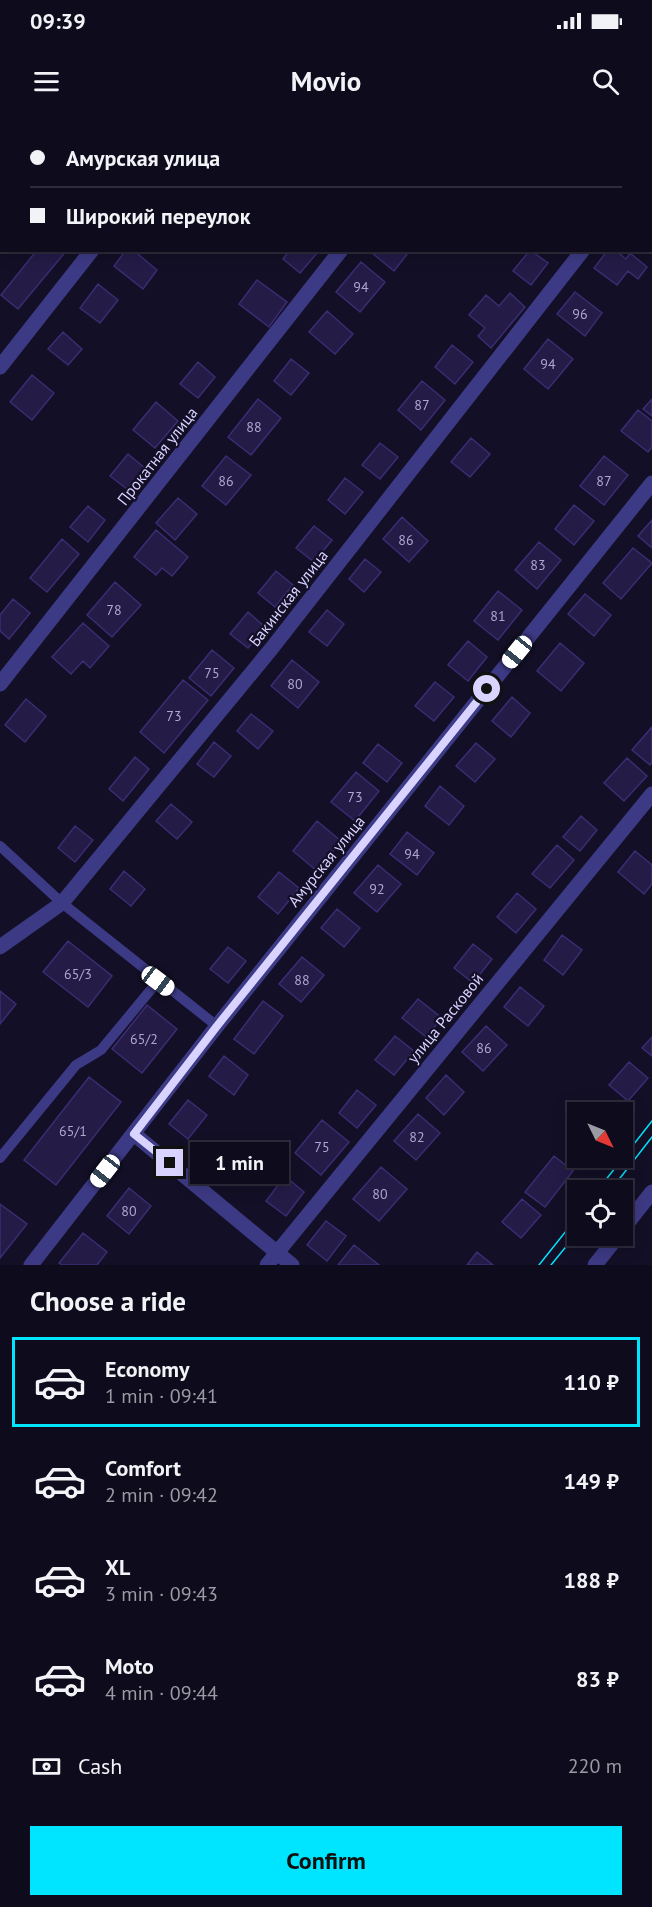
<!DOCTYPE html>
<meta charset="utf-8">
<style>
:root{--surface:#0e0b1c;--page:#1c1929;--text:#f1f3f6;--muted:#9b9ba3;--line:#2e2b3b;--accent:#00e5ff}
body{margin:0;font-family:"PT Sans",sans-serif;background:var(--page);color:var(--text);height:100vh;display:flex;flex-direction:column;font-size:22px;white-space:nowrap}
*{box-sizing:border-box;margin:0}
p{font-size:20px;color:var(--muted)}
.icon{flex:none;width:33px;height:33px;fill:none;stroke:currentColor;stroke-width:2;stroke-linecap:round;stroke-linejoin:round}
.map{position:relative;height:1145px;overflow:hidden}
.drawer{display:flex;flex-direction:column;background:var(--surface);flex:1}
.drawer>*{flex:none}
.top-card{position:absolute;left:0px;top:0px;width:652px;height:132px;box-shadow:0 3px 15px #0003,0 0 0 2px var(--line);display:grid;align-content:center;height:132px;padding:0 30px;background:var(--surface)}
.needle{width:39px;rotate:133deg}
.tools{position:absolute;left:567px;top:982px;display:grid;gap:12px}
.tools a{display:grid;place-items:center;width:66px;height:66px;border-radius:0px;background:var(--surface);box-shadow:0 3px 15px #0003,0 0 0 2px var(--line);font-size:30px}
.end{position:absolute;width:27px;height:27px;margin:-14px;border:8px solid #d9d4ff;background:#111;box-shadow:0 0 0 3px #111}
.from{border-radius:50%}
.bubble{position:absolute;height:42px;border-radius:0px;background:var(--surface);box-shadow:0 3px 15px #0003,0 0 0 2px var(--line);font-size:20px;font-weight:600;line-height:42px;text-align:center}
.car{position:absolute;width:18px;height:36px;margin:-18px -9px;border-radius:8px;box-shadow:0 0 4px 2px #0007;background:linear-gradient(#fff 24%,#345 0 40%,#fff 0 76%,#345 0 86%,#fff 0)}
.top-card b{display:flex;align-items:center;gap:21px;height:57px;font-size:22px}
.top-card b+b{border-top:2px solid var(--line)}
.top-card i{width:15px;height:15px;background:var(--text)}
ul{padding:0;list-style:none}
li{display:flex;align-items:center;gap:18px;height:90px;margin:0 12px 9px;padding:0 18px;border:3px solid transparent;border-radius:0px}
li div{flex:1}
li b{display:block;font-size:22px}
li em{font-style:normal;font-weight:600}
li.current{border-color:var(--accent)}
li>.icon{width:54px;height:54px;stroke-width:1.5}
h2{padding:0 30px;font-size:27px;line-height:72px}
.pay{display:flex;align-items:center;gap:15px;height:66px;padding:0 30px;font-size:22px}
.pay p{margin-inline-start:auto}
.cta{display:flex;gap:12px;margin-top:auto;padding:12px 30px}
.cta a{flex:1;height:69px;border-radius:0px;background:var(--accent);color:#111;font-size:24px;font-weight:600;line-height:69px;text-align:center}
.status{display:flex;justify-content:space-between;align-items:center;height:42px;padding:0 30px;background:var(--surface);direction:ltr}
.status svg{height:16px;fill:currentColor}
header{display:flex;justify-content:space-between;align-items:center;height:78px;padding:0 30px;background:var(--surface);font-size:27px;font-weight:600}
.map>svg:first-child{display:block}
.building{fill:#241b47;stroke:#3b2d73;stroke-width:1.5}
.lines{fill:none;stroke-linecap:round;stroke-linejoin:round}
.service{stroke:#3d3a85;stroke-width:10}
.minor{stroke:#3d3a85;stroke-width:15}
.tertiary{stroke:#3d3a85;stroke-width:15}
.tram{stroke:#00e5ff;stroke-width:1.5}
.route{stroke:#d9d4ff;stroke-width:8}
.labels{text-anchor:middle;stroke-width:4.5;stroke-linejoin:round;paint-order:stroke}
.number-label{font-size:14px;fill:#aca6d1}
.street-label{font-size:16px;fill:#d9d4ff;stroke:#130f26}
</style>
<div class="status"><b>09:39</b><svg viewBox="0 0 49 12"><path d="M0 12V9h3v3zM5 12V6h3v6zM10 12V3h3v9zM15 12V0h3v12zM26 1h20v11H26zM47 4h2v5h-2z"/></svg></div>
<header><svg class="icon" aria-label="menu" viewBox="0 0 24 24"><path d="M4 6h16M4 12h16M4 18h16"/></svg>Movio<svg class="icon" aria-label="search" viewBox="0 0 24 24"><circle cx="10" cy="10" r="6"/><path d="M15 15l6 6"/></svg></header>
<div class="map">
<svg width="652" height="1145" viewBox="0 0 652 1145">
<rect width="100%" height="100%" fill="#130f26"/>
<!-- building -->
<path class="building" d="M37,130H67L18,189L1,175Z
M126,130H133L157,150L143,169L114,146Z
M290,130H317L318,132L300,153L283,139Z
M374,130H405L408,133L394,151L372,133Z
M530,130L548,143L531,165L513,151Z
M608,130H615L626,139L630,133L647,147L638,159L628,151L617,165L594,148Z
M361,142L385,162L360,192L336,172Z
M257,160L287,182L269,207L239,184Z
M98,164L118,180L100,203L80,188Z
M575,172L602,193L585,216L557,194Z
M510,173L525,187L491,228L478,216L485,208L469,195L486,175L499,186Z
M327,191L353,214L335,234L309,212Z
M63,212L82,229L68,245L48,229Z
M548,219L573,239L548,269L524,249Z
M452,225L473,242L455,264L435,247Z
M291,239L309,253L291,275L274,261Z
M198,242L215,257L198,278L180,264Z
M32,255L54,273L32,300L10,282Z
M422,261L445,280L421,310L398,290Z
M258,279L281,298L251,335L228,317Z
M652,279V296L643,289Z
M156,282L178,301L155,328L133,310Z
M638,290L652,301V327L648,332L621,311Z
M471,318L490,334L470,357L451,342Z
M380,323L398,337L380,359L362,345Z
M128,334L145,348L128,370L110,356Z
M226,336L251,355L226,385L202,366Z
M604,336L628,355L604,385L580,366Z
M345,358L363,372L345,394L328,380Z
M178,378L197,394L175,420L156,403Z
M574,385L594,401L574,425L555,409Z
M88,386L105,400L88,422L70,407Z
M402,397L428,421L409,442L383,419Z
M652,400V428L638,416Z
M314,406L332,420L314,442L296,428Z
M156,410L188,437L172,456L162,448L156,455L134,437Z
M62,419L79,434L47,472L30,458Z
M539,422L561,440L537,469L515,450Z
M633,428L652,443L621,479L603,463Z
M365,439L381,452L364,472L349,459Z
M276,451L293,465L275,487L258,473Z
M115,462L141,485L112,517L87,495Z
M498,471L522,490L498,520L474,501Z
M585,474L611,495L594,516L568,494Z
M13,479L30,493L9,519L0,511V495Z
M327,490L344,504L327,526L309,512Z
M248,492L265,507L248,528L230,514Z
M83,503L109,526L90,548L83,541L71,554L52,537Z
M468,521L487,537L468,561L448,545Z
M560,523L584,543L561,571L537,551Z
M212,530L234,548L211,576L189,558Z
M292,540L319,562L298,588L271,566Z
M183,560L208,580L164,633L140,612Z
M435,562L454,577L434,601L415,586Z
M512,577L530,593L511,617L492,601Z
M26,579L46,596L25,622L5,605Z
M251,594L273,611L258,629L237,611Z
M652,607V642L650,645L632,630Z
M214,622L231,636L214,657L197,644Z
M476,623L495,639L475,662L456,646Z
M378,624L402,643L387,662L363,643Z
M135,637L149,649L123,681L109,669Z
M627,638L647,656L624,681L604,663Z
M356,652L379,671L355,701L331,682Z
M440,666L464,686L449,705L425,686Z
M171,684L192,702L177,719L156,701Z
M581,696L597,710L580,731L563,717Z
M317,701L341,721L317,751L293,731Z
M75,706L93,720L75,742L58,728Z
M407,712L434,733L417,755L390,734Z
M557,725L574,740L550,768L532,754Z
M635,731L652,745V764L644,774L618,752Z
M378,745L401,764L377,792L354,773Z
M124,751L145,769L131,786L110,769Z
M279,752L299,768L278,794L258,777Z
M517,773L536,789L516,813L497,797Z
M337,789L360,808L344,827L321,808Z
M562,815L582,830L563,855L544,840Z
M68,821L112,856L88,887L43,852Z
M473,824L492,839L473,863L454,848Z
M228,827L246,841L228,863L210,849Z
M302,837L324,855L301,882L279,864Z
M520,867L544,886L528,906L504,887Z
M0,871L16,884L0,904Z
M418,879L442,898L426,917L402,898Z
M263,881L283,896L254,934L234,919Z
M147,885L177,909L142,953L112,929Z
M486,906L507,925L483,951L462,932Z
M395,916L414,931L394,955L375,940Z
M652,917V936L642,928Z
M224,936L248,955L234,975L209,956Z
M629,942L648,958L628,981L609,965Z
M446,955L464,972L444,995L426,978Z
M89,957L121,982L56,1065L24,1040Z
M357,970L376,985L357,1008L339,993Z
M188,980L207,995L188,1019L169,1004Z
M418,994L440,1013L416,1040L394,1021Z
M322,1000L349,1022L321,1055L295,1033Z
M554,1036L573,1051L545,1087L525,1072Z
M381,1047L407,1069L379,1101L353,1079Z
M285,1056L304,1072L286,1096L266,1081Z
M129,1068L151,1086L129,1114L107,1096Z
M522,1079L541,1095L521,1118L502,1102Z
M0,1084L27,1104L0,1138Z
M326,1101L346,1116L327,1141L307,1125Z
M83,1113L107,1132L97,1145H62L59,1143Z
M354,1125L379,1145H338Z
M477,1132L493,1145H467Z"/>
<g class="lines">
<!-- service -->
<path class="service" d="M0,726L62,783L217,906
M0,1038L76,945L101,930L158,861"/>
<!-- minor -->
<path class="minor" d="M195,2L196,0
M443,2L444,0
M651,44L652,43
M0,247L92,130
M0,564L341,130
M0,827L62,783L272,528L583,130
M134,1014L292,1145
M31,1145L217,906L652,363
M267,1145L652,674"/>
<!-- tertiary -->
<path class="tertiary" d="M622,1110L652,1072
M595,1145L618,1116"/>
<!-- tram -->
<path class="tram" d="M597,1071L652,1001
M610,1071L652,1017
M539,1145L578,1096
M551,1145L578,1112"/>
</g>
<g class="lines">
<!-- route -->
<path class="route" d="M170,1043L134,1014L217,906L487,569"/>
</g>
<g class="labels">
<!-- number labels -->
<g class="number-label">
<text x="361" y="172">94</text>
<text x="580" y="199">96</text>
<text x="548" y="249">94</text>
<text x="422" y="290">87</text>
<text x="254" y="312">88</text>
<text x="226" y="366">86</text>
<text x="604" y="366">87</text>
<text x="406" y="425">86</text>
<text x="538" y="450">83</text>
<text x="114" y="495">78</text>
<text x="498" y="501">81</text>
<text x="212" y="558">75</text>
<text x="295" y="569">80</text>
<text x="174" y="601">73</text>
<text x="355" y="682">73</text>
<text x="412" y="739">94</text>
<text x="377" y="774">92</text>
<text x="78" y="859">65/3</text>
<text x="302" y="865">88</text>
<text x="144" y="924">65/2</text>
<text x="484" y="933">86</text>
<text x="73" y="1016">65/1</text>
<text x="417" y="1022">82</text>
<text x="322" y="1032">75</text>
<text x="380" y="1079">80</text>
<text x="129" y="1096">80</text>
</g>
<!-- street labels -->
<g class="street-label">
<text transform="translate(157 336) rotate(-52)" y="6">Прокатная улица</text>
<text transform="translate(288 478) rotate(-52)" y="6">Бакинская улица</text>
<text transform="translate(326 741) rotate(-51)" y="6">Амурская улица</text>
<text transform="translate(445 898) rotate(-51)" y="6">улица Расковой</text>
</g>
</g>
</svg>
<div class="tools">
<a><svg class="needle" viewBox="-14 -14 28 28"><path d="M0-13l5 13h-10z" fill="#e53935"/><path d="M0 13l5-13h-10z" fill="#9b9ba3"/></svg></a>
<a><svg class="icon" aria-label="locate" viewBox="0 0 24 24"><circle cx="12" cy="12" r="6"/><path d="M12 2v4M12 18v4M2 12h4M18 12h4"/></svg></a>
</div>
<i class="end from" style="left:487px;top:569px"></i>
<i class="end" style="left:170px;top:1043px"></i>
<div class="bubble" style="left:190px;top:1022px;width:99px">1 min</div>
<i class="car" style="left:517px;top:532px;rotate:219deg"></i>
<i class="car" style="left:158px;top:861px;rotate:127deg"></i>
<i class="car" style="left:105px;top:1051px;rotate:218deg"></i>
<div class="top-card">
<b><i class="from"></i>Амурская улица</b>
<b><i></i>Широкий переулок</b>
</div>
</div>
<section class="drawer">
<h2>Choose a ride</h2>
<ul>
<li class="current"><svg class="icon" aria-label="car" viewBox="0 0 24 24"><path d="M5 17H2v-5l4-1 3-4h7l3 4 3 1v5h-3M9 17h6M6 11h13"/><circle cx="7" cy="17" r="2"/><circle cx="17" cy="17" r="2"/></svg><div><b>Economy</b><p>1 min · 09:41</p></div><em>110 ₽</em></li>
<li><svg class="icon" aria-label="car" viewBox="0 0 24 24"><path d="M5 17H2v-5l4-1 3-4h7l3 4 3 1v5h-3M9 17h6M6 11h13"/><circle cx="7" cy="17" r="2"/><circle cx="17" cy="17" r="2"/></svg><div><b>Comfort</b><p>2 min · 09:42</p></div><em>149 ₽</em></li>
<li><svg class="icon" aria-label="car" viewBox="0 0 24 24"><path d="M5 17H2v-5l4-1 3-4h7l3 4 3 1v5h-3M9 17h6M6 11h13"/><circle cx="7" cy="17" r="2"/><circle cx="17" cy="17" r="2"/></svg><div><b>XL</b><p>3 min · 09:43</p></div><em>188 ₽</em></li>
<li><svg class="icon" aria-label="car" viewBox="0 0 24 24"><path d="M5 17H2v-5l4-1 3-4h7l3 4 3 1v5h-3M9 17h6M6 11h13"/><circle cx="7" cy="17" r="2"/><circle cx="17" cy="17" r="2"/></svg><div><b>Moto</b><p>4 min · 09:44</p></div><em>83 ₽</em></li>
</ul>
<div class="pay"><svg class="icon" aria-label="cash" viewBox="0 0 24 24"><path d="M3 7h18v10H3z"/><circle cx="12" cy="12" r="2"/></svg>Cash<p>220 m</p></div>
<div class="cta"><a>Confirm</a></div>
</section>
